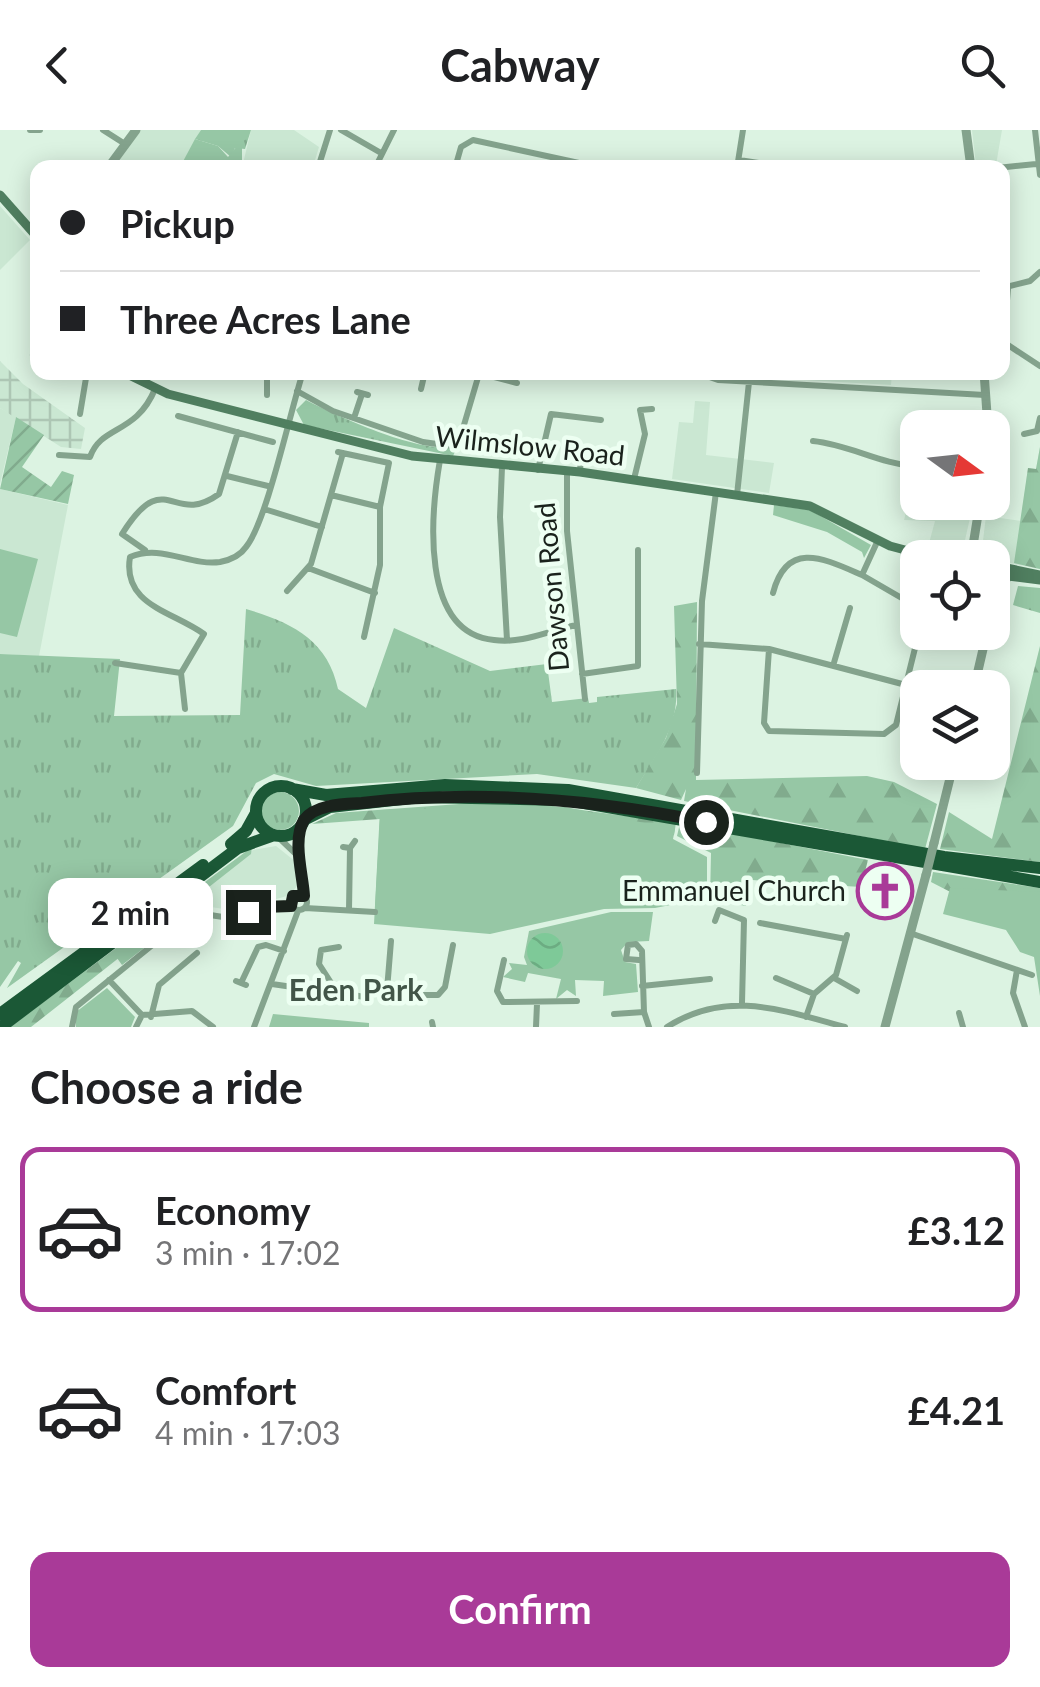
<!DOCTYPE html>
<meta charset="utf-8">
<style>
:root{--surface:#fff;--page:#f6f6f6;--text:#202124;--muted:#757577;--line:#e0e0e0;--accent:#a93a98}
body{margin:0;font-family:Lato,sans-serif;background:var(--page);color:var(--text);height:100vh;display:flex;flex-direction:column;font-size:38px;white-space:nowrap}
*{box-sizing:border-box;margin:0}
p{font-size:32px;color:var(--muted)}
.icon{flex:none;width:55px;height:55px;fill:none;stroke:currentColor;stroke-width:2;stroke-linecap:round;stroke-linejoin:round}
.map{position:relative;height:897px;overflow:hidden}
.side{display:flex;flex-direction:column;background:var(--surface);flex:1}
.side>*{flex:none}
.hud{position:absolute;left:30px;top:30px;width:980px;height:220px;border-radius:20px;box-shadow:0 5px 25px #0003;display:grid;align-content:center;height:220px;padding:0 30px;background:var(--surface)}
.needle{width:65px;rotate:105deg}
.fabs{position:absolute;left:900px;top:280px;display:grid;gap:20px}
.fabs a{display:grid;place-items:center;width:110px;height:110px;border-radius:20px;background:var(--surface);box-shadow:0 5px 25px #0003;font-size:50px}
.end{position:absolute;width:45px;height:45px;margin:-22px;border:12px solid #1a221c;background:#fff;box-shadow:0 0 0 5px #fff}
.from{border-radius:50%}
.bubble{position:absolute;height:70px;border-radius:20px;background:var(--surface);box-shadow:0 5px 25px #0003;font-size:32px;font-weight:700;line-height:70px;text-align:center}
.hud b{display:flex;align-items:center;gap:35px;height:95px;font-size:38px}
.hud b+b{border-top:2px solid var(--line)}
.hud i{width:25px;height:25px;background:var(--text)}
ul{padding:0;list-style:none}
li{display:flex;align-items:center;gap:30px;height:165px;margin:0 20px 15px;padding:0 10px;border:5px solid transparent;border-radius:20px}
li div{flex:1}
li b{display:block;font-size:38px}
li em{font-style:normal;font-weight:700}
li.on{border-color:var(--accent)}
li>.icon{width:90px;height:90px;stroke-width:1.5}
h2{padding:0 30px;font-size:45px;line-height:120px}
.action{display:flex;gap:20px;margin-top:auto;padding:20px 30px}
.action a{flex:1;height:115px;border-radius:20px;background:var(--accent);color:#fff;font-size:40px;font-weight:700;line-height:115px;text-align:center}
header{display:flex;justify-content:space-between;align-items:center;height:130px;padding:0 30px;background:var(--surface);font-size:45px;font-weight:700}
.map>svg:first-child{display:block}
.built{fill:#cae7d2}
.industrial{fill:url(#industrial-grid)}
.grass{fill:url(#grass-tufts)}
.forest{fill:url(#forest-firs)}
.park{fill:#96c7a5}
.garden{fill:url(#garden-furrows)}
.water{fill:url(#water-waves)}
.lines{fill:none;stroke-linecap:round;stroke-linejoin:round}
.minor{stroke:#84a38d;stroke-width:6}
.tertiary{stroke:#84a38d;stroke-width:9}
.secondary{stroke:#507f60;stroke-width:9}
.trunk{stroke:#1b5836;stroke-width:12}
.tertiary-bridge{stroke:#84a38d;stroke-width:9}
.route{stroke:#1a221c;stroke-width:12}
.labels{text-anchor:middle;stroke-width:9;stroke-linejoin:round;paint-order:stroke}
.street-label{font-size:28px;fill:#1a221c;stroke:#edfff2}
.poi-label{font-size:28px;fill:#1a221c;stroke:#edfff2;text-anchor:end}
.neighbourhood-label{font-size:30px;font-weight:bold;fill:#425548;stroke:#edfff2}
</style>
<header><svg class="icon" aria-label="back" viewBox="0 0 24 24"><path d="M15 5l-7 7 7 7"/></svg>Cabway<svg class="icon" aria-label="search" viewBox="0 0 24 24"><circle cx="10" cy="10" r="6"/><path d="M15 15l6 6"/></svg></header>
<div class="map">
<svg width="1040" height="897" viewBox="0 0 1040 897">
<defs>
<pattern id="industrial-grid" width="8" height="8" patternUnits="userSpaceOnUse" patternTransform="scale(2.5)"><rect width="8" height="8" fill="#cae7d2"/><path d="M0 4h8M4 0v8" fill="none" stroke="#adc6b4"/></pattern>
<pattern id="grass-tufts" width="24" height="20" patternUnits="userSpaceOnUse" patternTransform="scale(2.5)"><rect width="24" height="20" fill="#96c7a5"/><path d="M3 7l-1-3M5 7V3M7 7l1-3M15 17l-1-3M17 17v-4M19 17l1-3" fill="none" stroke="#81ab8d"/></pattern>
<pattern id="forest-firs" width="22" height="20" patternUnits="userSpaceOnUse" patternTransform="scale(2.5)"><rect width="22" height="20" fill="#96c7a5"/><path d="M5 1l3.5 6h-7zM16 11l3.5 6h-7z" fill="#81ab8d"/></pattern>
<pattern id="garden-furrows" width="10" height="10" patternUnits="userSpaceOnUse" patternTransform="scale(2.5)"><rect width="10" height="10" fill="#96c7a5"/><path d="M-1 1l2-2M0 10L10 0M9 11l2-2" fill="none" stroke="#81ab8d"/></pattern>
<pattern id="water-waves" width="16" height="10" patternUnits="userSpaceOnUse" patternTransform="scale(2.5)"><rect width="16" height="10" fill="#7ec998"/><path d="M0 5q4-4 8 0t8 0" fill="none" stroke="#6cac82"/></pattern>
</defs>
<rect width="100%" height="100%" fill="#dcf3e2"/>
<!-- built -->
<path class="built" d="M136,0H201L180,37L109,38Z
M251,0H294L319,17L313,37L242,38Z
M972,0H1002L996,35H976Z
M0,76L30,110L0,140Z
M787,243H892L891,255L786,249Z
M695,271L710,272L706,325L774,333L769,363L672,349L679,292L693,293Z
M0,278L16,287L0,354Z
M1040,317V439L981,427L986,386L1021,391L1028,338L1036,339Z
M0,359L68,375L39,526L0,524Z
M937,376L972,379L963,419L928,417L935,391L904,390L907,378Z
M276,716L296,732L297,756L290,765L237,781L198,775L197,765L253,720Z"/>
<!-- industrial -->
<path class="industrial" d="M0,231L23,254L85,298L81,319L61,317L0,278Z"/>
<!-- grass -->
<path class="grass" d="M201,0H251L245,19L235,18L231,27L218,16L195,9Z
M306,270C333,284 433,331 459,313L453,326L304,295L296,280Z
M246,479C291,492 328,510 338,559L366,578L394,498L490,541L547,534L552,572L588,568L589,573L597,572V567L676,559C679,597 655,627 636,658L537,644L316,656L274,644L256,653L233,696L7,858L21,833L18,831L0,857V524L120,529L114,586L240,585Z
M261 681a19 19 0 1 1 38 0a19 19 0 1 1-38 0Z
M197,765V777L122,835L117,828Z"/>
<!-- forest -->
<path class="forest" d="M1040,317V439L1014,433L1028,338L1036,339Z
M1018,456L1040,458V483L1013,475Z
M697,472L696,650L867,646L894,652L937,674L925,719L684,671L686,659L681,670L636,658L666,608L677,574L674,476Z
M1040,516V732L940,719L949,682L992,709Z
M473,673L545,675L676,693L674,705L375,778L380,689L312,694L336,683Z
M680,693L868,730L861,757L752,750L746,776L710,769L711,723L677,706Z
M252,717L251,724L31,897H10Z
M933,742L1040,758V808L931,752Z"/>
<!-- park -->
<path class="park" d="M195,9L218,16L228,27L237,16H242V37H180Z
M774,375L810,380L871,415L864,428L862,422L827,402L773,385Z
M0,419L38,429L17,507L0,503Z
M470,677H565L675,699L673,709L707,727V761L696,770L655,778L604,779L490,804L374,794L380,680Z
M950,758L1040,762V866L1034,827L1020,822L1006,800L943,784Z
M611,782H653L649,811L628,812L621,820L625,832L636,834L638,862L603,866L604,851L575,850L576,866L567,860L556,869L561,849L528,843L525,852L503,847L512,839L509,833L527,835L524,827L529,801Z
M107,858L135,887L131,897H76V882Z
M273,884L369,893V897H269Z"/>
<!-- garden -->
<path class="garden" d="M16,287L44,305L22,337L51,357L62,341L74,345L68,374L0,359Z"/>
<!-- water -->
<path class="water" d="M527 821a18 18 0 1 1 36 0a18 18 0 1 1-36 0Z"/>
<g class="lines">
<!-- minor -->
<path class="minor" d="M30,0H40
M103,0L125,14
M341,0L381,23
M1035,0L1040,45
M739,30L792,38
M318,38L330,0
M375,38L394,0
M455,38L461,17L473,10L602,38
M737,38L743,0
M997,38L1036,34
M1002,158L1030,151L1040,142
M1008,158L1004,208L1008,215L1040,236
M33,225L38,219
M267,242V265
M475,242L517,253
M695,242L718,250L985,265
M421,259L425,242
M297,261L333,281L423,312L451,316L461,305L479,244
M357,262L368,265
M80,284L87,242
M178,286L273,312
M354,288L362,264
M1024,304L1037,301L1040,288
M813,311C851,315 877,333 918,337
M338,322L389,333L380,377V435L364,507
M59,325L90,327C101,295 136,305 155,259
M440,330C431,382 419,503 494,510C524,514 549,500 577,495
M502,337L500,387L507,510
M538,340L551,284L601,290
M567,342V401L585,569
M580,342L581,325L589,318
M227,346L268,356
M634,349L645,304L640,280L652,279
M331,365L380,377
M737,365L749,252
M264,379L322,397
M145,420L122,404C166,334 172,398 219,364L238,302
M308,438L375,463
M862,445L912,474L918,482
M287,461L311,434L343,323
M773,463C787,409 825,429 862,445L878,410
M699,514L769,519L906,555
M769,519L764,593L769,601L884,604L896,595L919,502
M115,533L181,543
M833,536L850,478
M181,543L204,504C172,481 122,475 130,427C162,414 189,436 220,432C230,430 240,426 246,417C267,391 290,282 303,242
M181,543L185,579
M582,544L638,536V420
M697,643L702,471L716,362
M303,693L300,718L305,766
M277,706L299,727
M343,717L350,718L355,711
M291 772a8 8 0 1 1 16 0a8 8 0 1 1-16 0Z
M305,778L375,782
M349,780L350,718
M715,791L719,780L744,790L742,873
M760,793L846,809
M910,803L1032,845
M339,817L321,820L319,834L337,862L364,867L387,860L399,865H438L445,857L453,815
M504,830L497,861L503,872L577,871
M639,830L626,829L628,815L636,814L642,821L644,882L649,897
M1017,840L1013,863L1025,897
M776,848L814,864
M834,848L857,861
M109,850L142,885L192,881L213,897
M236,851L246,855
M241,853L258,817L266,815L284,821
M272,854L313,860L331,854
M642,856L710,849
M387,860L391,811
M959,883L963,897
M614,884L644,882
M151,887L159,855L197,823
M806,887L814,864L836,845L847,805
M432,892L433,897
M72,897L76,877L187,787C205,779 218,790 236,787C256,784 269,774 291,777
M136,897L142,885
M254,897L298,781
M536,897L537,874
M667,897C726,859 782,880 845,897"/>
<!-- tertiary -->
<path class="tertiary" d="M966,0L971,38
M108,38L136,0
M984,242L988,298
M971,428L980,372
M992,484L1010,440
M974,558L987,502
M934,713L954,632
M885,897L926,745"/>
<!-- secondary -->
<path class="secondary" d="M0,65L38,108
M123,242L168,264L412,326L580,342L810,376L890,416L935,428
M992,435L1040,445
M992,444L1040,450
M992,448L993,478"/>
<!-- trunk -->
<path class="trunk" d="M256 681a25 25 0 1 1 50 0a25 25 0 1 1-50 0Z
M292,659L326,665L445,655L568,660L944,727L1040,738
M304,690L330,677L420,667L567,670L1040,752
M231,714L246,701L256,683
M0,884L203,735
M1,897L238,718L274,705"/>
<!-- tertiary-bridge -->
<path class="tertiary-bridge" d="M926,745L934,713"/>
</g>
<g class="lines">
<!-- route -->
<path class="route" d="M248,782L263,777L291,776L293,766H304C303,745 292,710 304,690C315,674 345,674 362,673C478,659 592,669 706,692"/>
</g>
<!-- icons -->
<defs>
<g id="church-ring" transform="scale(2.875)"><circle r="9.5" fill="#edfff2" stroke="#a93a98" stroke-width="1.5"/><path d="M-1.2-6h2.4v3.5h3.3v2.4h-3.3V6h-2.4V-.1h-3.3v-2.4h3.3Z" fill="#a93a98"/></g>
</defs>
<g fill-rule="evenodd">
<use href="#church-ring" x="885" y="761"/>
</g>
<g class="labels">
<!-- street labels -->
<g class="street-label">
<text transform="translate(530 316) rotate(6)" y="10">Wilmslow Road</text>
<text transform="translate(552 457) rotate(-95)" y="10">Dawson Road</text>
</g>
<!-- poi labels -->
<g class="poi-label">
<text x="846" y="771">Emmanuel Church</text>
</g>
<!-- neighbourhood labels -->
<g class="neighbourhood-label">
<text x="356" y="871">Eden Park</text>
</g>
</g>
</svg>
<div class="fabs">
<a><svg class="needle" viewBox="-14 -14 28 28"><path d="M0-13l5 13h-10z" fill="#e53935"/><path d="M0 13l5-13h-10z" fill="#757577"/></svg></a>
<a><svg class="icon" aria-label="locate" viewBox="0 0 24 24"><circle cx="12" cy="12" r="6"/><path d="M12 2v4M12 18v4M2 12h4M18 12h4"/></svg></a>
<a><svg class="icon" aria-label="layers" viewBox="0 0 24 24"><path d="M12 4l9 5-9 5-9-5zM3 14l9 5 9-5"/></svg></a>
</div>
<i class="end from" style="left:706px;top:692px"></i>
<i class="end" style="left:248px;top:782px"></i>
<div class="bubble" style="left:48px;top:748px;width:165px">2 min</div>
<div class="hud">
<b><i class="from"></i>Pickup</b>
<b><i></i>Three Acres Lane</b>
</div>
</div>
<section class="side">
<h2>Choose a ride</h2>
<ul>
<li class="on"><svg class="icon" aria-label="car" viewBox="0 0 24 24"><path d="M5 17H2v-5l4-1 3-4h7l3 4 3 1v5h-3M9 17h6M6 11h13"/><circle cx="7" cy="17" r="2"/><circle cx="17" cy="17" r="2"/></svg><div><b>Economy</b><p>3 min · 17:02</p></div><em>£3.12</em></li>
<li><svg class="icon" aria-label="car" viewBox="0 0 24 24"><path d="M5 17H2v-5l4-1 3-4h7l3 4 3 1v5h-3M9 17h6M6 11h13"/><circle cx="7" cy="17" r="2"/><circle cx="17" cy="17" r="2"/></svg><div><b>Comfort</b><p>4 min · 17:03</p></div><em>£4.21</em></li>
</ul>
<div class="action"><a>Confirm</a></div>
</section>
